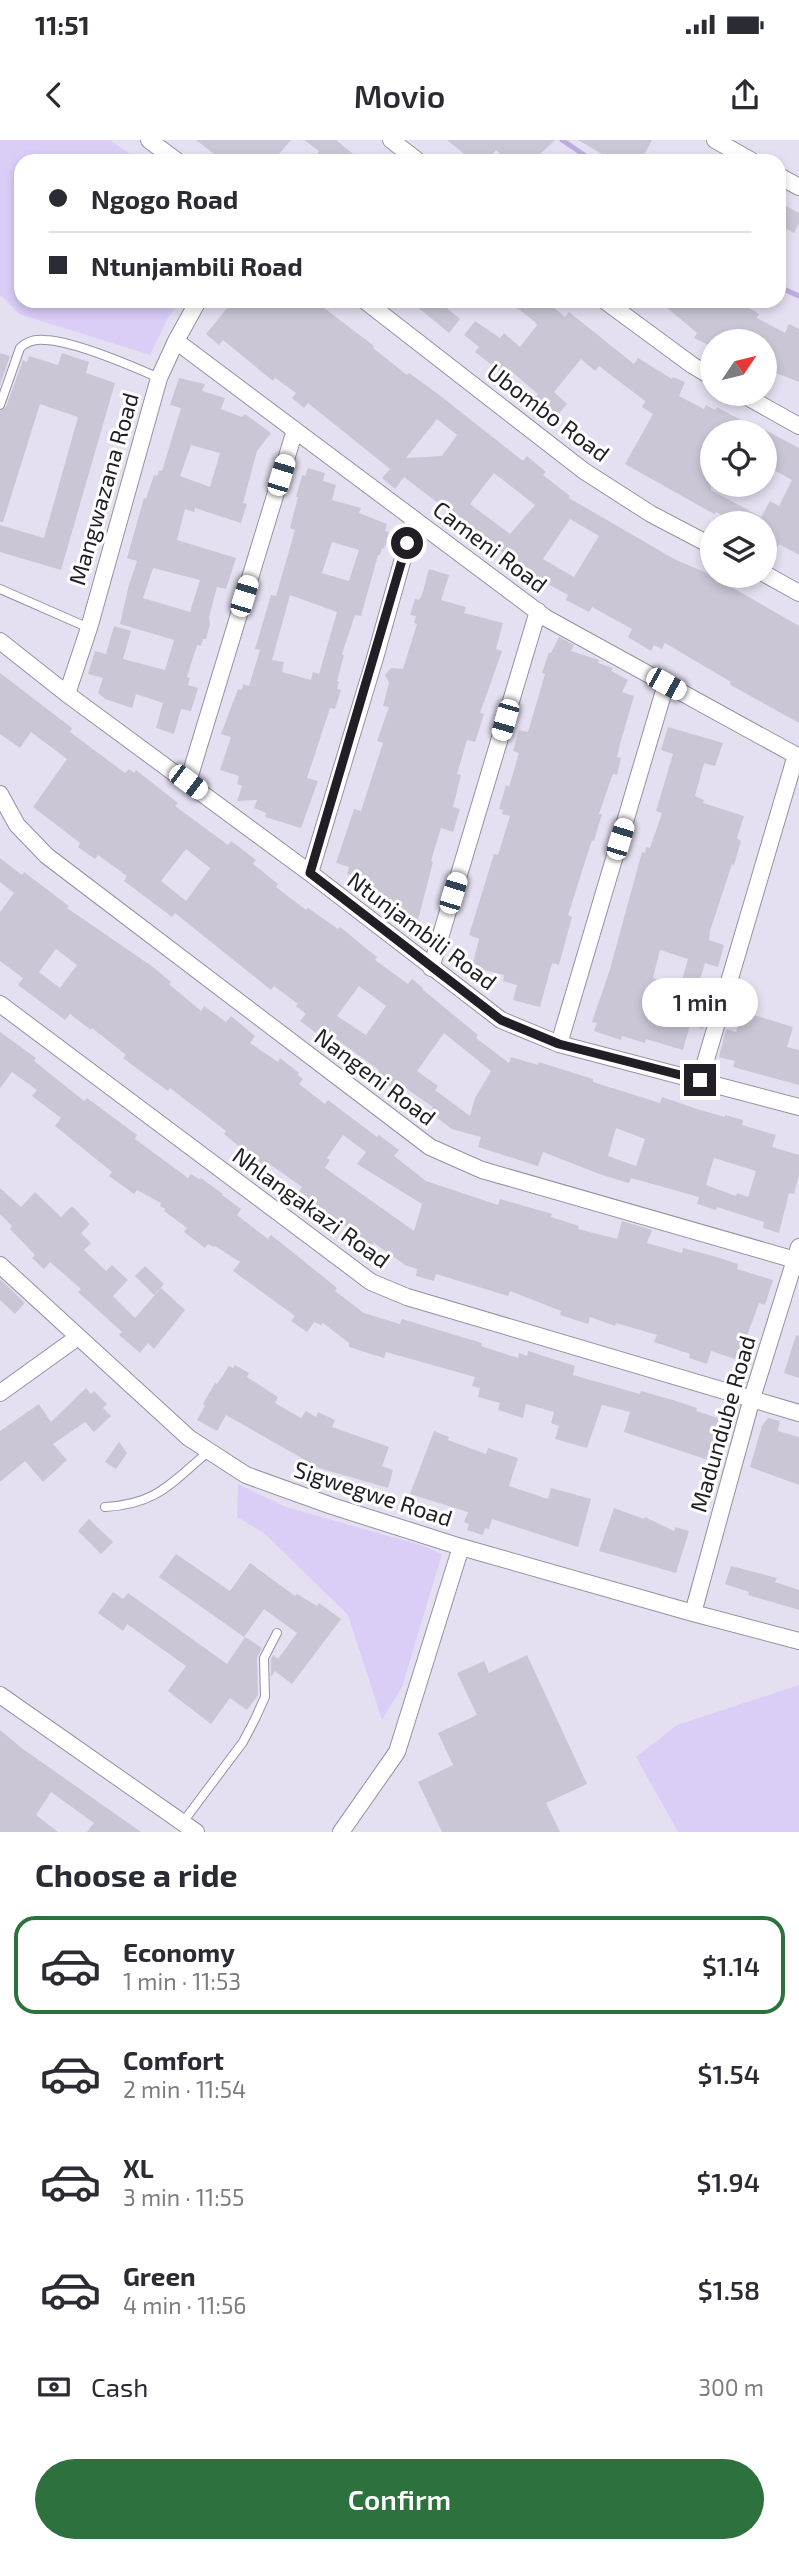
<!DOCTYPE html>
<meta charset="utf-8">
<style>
:root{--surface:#fff;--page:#f2f2f3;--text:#2b2b33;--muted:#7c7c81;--line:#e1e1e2;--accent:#2d723e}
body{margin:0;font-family:"Exo 2",sans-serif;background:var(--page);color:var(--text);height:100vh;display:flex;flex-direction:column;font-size:26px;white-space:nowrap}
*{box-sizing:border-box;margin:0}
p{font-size:23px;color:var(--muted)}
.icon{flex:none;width:38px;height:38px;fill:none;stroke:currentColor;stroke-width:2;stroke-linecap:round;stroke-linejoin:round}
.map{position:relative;height:1692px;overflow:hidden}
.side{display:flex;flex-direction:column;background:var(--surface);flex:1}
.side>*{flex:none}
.banner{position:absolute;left:14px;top:14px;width:772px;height:154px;border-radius:21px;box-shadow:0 4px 10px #0003;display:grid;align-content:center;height:154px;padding:0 35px;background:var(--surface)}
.needle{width:46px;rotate:55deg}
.buttons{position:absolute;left:700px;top:189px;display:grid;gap:14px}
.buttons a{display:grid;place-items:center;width:77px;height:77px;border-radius:50%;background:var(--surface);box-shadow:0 4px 10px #0003;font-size:35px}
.end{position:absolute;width:32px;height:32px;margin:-16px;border:9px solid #211f25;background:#fff;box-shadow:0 0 0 4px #fff}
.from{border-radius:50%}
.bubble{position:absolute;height:49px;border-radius:24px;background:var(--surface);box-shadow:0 4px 10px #0003;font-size:23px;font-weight:600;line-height:49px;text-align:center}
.car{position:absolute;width:21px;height:42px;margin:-21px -10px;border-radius:9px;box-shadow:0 0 5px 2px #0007;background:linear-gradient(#fff 24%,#345 0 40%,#fff 0 76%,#345 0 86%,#fff 0)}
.banner b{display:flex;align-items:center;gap:24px;height:66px;font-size:26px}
.banner b+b{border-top:2px solid var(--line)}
.banner i{width:18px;height:18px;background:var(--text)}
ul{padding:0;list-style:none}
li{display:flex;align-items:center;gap:21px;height:98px;margin:0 14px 10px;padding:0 21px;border:4px solid transparent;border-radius:21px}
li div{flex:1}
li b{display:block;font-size:26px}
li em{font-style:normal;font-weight:600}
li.active{border-color:var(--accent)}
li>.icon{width:63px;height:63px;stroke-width:1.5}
h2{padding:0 35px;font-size:32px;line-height:84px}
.pay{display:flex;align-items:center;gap:18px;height:77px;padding:0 35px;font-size:26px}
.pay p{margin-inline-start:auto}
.cta{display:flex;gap:14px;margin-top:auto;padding:14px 35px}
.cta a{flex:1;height:80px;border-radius:42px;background:var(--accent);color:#fff;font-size:28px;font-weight:600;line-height:80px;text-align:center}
.status{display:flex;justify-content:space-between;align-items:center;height:49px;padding:0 35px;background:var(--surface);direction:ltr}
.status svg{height:19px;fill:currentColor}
header{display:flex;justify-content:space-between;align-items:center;height:91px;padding:0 35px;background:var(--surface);font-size:32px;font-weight:600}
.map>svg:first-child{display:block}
.green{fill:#dacef6}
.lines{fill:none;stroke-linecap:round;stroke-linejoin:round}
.stream{stroke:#bdace0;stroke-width:5}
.building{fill:#cac6d6;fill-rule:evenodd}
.lane-casing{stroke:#9691a1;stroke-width:10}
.street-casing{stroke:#9691a1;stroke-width:18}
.lane{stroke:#fff;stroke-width:8}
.street{stroke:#fff;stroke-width:16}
.route{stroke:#211f25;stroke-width:9}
.labels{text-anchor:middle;stroke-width:6;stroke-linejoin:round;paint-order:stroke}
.street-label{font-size:23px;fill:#211f25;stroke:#fff}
</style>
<div class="status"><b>11:51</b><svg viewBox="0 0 49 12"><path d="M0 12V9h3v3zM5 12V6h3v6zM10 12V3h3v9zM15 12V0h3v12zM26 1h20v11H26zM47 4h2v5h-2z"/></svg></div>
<header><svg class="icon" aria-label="back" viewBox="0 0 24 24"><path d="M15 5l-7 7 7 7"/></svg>Movio<svg class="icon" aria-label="share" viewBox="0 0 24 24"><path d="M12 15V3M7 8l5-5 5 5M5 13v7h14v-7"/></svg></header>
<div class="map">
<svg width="799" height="1692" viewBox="0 0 799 1692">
<rect width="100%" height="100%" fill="#e5e0f1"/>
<!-- green -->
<path class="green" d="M0,0H110L140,21H21V161H180L168,178L150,215L19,174L2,156L0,157Z
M238,1344L286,1367L424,1406L442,1414L402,1547L382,1580L348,1475L264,1393L237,1377Z
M799,1545V1692H678L636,1617L677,1585Z"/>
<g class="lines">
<!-- stream -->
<path class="stream" d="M562,0L593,21
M779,147L799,156"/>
</g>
<!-- building -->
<path class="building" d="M196,0H291L273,21H223Z
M304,0H336L362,21H325L317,15L319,11Z
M447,0H555L533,21H509L496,10L487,21H473Z
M578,0H652L641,21H614Z
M784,65L799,73V84L794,93L779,85V76Z
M233,161H315L374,206L373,208L407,235L409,233L438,254L523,321L527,316L546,332L543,335L570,356L569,358L676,420L707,433L799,486V583L729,544L731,542L665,503L662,509L654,505L651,511L628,497L632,489L592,467L589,472L566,460L568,455L533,436L404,337L395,349L382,338L390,329L308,263L304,268L292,258L296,253L275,238L273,241L223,200L219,205L206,194ZM437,279L457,295L442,316L406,318ZM494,333L535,365L510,394L470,364ZM570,379L599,396L574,437L543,419Z
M410,161H438L460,179L449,193Z
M508,161H546L565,177L569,172L634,224L638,218L672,239L673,237L685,242L679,256L704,269L706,265L715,270L717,267L763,292H712L711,350L761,377L770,361L779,366L792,340L765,325V290L799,308V415L779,404L778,407L765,400V383H736L716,372L714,374L625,324L653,274L642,267L645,261L599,226L595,231L581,219L554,252L567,264L554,279L533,260L538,254L512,232L507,237L475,212L479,207L464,195L475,181L500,198L504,193L520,207L537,185L535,182Z
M659,161H738L759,174L757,178L785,193L789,184L799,189V242L765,229V201H712V207L694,198L697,193Z
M0,213L10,216L0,245Z
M62,213L89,222L86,233L115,243L61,430L0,412V385L44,398L78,277L40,264L3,382H0V271L6,267L23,220L27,222L29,216L58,225Z
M179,238L205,244L202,251L225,258L221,269L242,277L245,274L271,293L257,311L243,363L247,364L241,383L195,368L194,372L185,369L177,400L236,418L226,449L217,447L209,477L210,484L206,499H203L201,506L197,505L187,537L190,538L188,545L198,548L191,571L181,569L174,594L156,588L163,563L136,554L132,568L105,559L98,553L103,538L88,534L95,511L106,514L114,486L131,491L123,519L165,530L174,500L120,484L129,445L137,421L127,418L144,358L146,359L154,335L157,336L159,330L162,331L181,268L170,265ZM191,305L220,313L210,347L180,336ZM153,428L200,440L190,472L143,458Z
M308,328L325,333L323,341L336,345L332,360L361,368L359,373L387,384L385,391L389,392L384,409L382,408L380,415H378L361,476L355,475L342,514L344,515L337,541L339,542L337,549L341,550L335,569L330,568L307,638L318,641L301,688L265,677L266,673L254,668L257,660L237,661L242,646L237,644L239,636L220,630L231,597L221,594L238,549L242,550L243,544L249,546L260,510L255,509L271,455L276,456L295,390L290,388L298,357H296L302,335L305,336ZM332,402L359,410L349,441L322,433ZM290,455L337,472L319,534L313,532L311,540L282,532L284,522L272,520Z
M429,429L449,435L441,460L466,467L464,473L503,483L496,509L502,511L480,573L484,574L475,602L467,600L457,634L461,635L453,667L460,669L453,692L441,688L431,721L433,722L417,784L399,779L401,773L367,755L371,741L347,734L349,727L336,723L354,669L361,671L383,603L377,601L389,567L383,566L389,543L385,535L391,528L403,529L417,484L414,483L416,476L410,475L415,459L419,460L422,455Z
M559,497L574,505L571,511L599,520L598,523L613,528L611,531L628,540L622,552L634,556L620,604L617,617L621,618L617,635L613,634L611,639L599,674H602L594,701L592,700L568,775L572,777L559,825L552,823L540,867L513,860L517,845L503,841L504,835L472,827L479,799L469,795L494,714L498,715L510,676L502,674L503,670L499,669L506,645L509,647L519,613L513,611L519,590L528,592L545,534L542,533L549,512L551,513Z
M0,533L72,588L70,592L125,633L129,629L134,633L136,630L178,663L175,666L228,705L231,701L256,720L253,724L278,744L276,747L306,770L308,768L338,789L340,787L377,817L375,820L408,844L412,839L423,848L422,849L478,895L476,898L509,923L511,917L538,925L539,922L593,939V942L660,963L662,957L697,969L725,977V975L743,980L742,985L776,995L772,1007L799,1015V1035L794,1054L789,1053L779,1093L763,1088L764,1082L717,1067L716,1070L697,1064L699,1057L631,1038L629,1043L602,1035L543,1012L538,1026L478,1007L481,997L452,989L429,972L433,967L404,947L399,954L375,935L379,930L324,890L320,896L300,881L306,874L296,866L298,864L274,846L271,850L175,773L172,777L124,741L127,736L98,715L95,719L78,707L80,703L33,667L67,619L31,592L20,608L0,594ZM186,709L210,728L186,761L161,741ZM359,846L386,866L366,895L337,876ZM444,893L491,931L475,958L470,976L435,950L438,946L417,931ZM616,988L645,999L636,1026L608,1016ZM714,1018L756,1031L748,1057L737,1053L736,1056L706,1045Z
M668,587L723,603L715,626L704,623L695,656L704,660L703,663L744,676L737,698L741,701L734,725L732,724L710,791L709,800L724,805L718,827L705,823L696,852L713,858L703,889L690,885L683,910L646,899L645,903L622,896L621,900L594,891L597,883L592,882L610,829L642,712L645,713L646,707L650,708L662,673L656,671L673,614L661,610ZM660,810L688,819L680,847L653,838Z
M0,718L22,735L24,732L69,766L67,768L153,827L171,842L169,844L201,871L204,866L226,882L231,876L255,896L250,903L278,922L280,918L299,933L298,935L303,939L299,944L325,964L328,960L377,997L379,995L399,1010L394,1016L426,1041L498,1065L500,1059L552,1074L551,1077L579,1086L578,1089L617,1099L622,1081L652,1090L647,1103L682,1113L683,1108L717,1117L738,1124L737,1129L773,1140L765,1165L759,1163L738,1220L711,1211L707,1224L689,1218L690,1214L654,1202L657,1195L616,1183L615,1186L590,1177L588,1184L560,1175L561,1171L510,1151L508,1156L436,1134L434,1141L416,1136L417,1129L405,1125L374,1103L372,1106L344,1085L343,1087L299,1051L302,1047L271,1025L268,1029L252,1017L224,994L226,991L170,948L168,951L139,930L123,918L126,915L92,888L91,890L70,874L65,880L18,845L23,838L0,821V772L14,753L0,742ZM56,809L77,825L60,848L39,832ZM343,995L366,1012L357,1024L422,1064L414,1091L325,1028L330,1020L327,1018Z
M747,873L793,887L787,907L799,910V945L733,927L735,921L719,917L726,889L736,892L739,882L744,884Z
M0,892L36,918L34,921L84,961L87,958L137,995L135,999L188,1038L191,1034L199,1039L201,1038L223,1054L222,1055L241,1069L237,1075L268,1099L271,1095L290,1110L337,1148L335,1151L364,1173L400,1184L402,1179L482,1203L481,1206L518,1218L519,1213L527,1216L528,1211L575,1226L573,1235L640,1254L641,1251L676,1261L697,1268L696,1271L731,1282L717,1323L624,1292L630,1272L602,1265L587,1308L555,1299L559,1286L551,1283L554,1272L526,1264L523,1278L498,1270L500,1263L478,1257L480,1248L472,1246L475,1237L386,1212L384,1218L349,1207V1203L323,1183L321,1185L314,1182L307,1192L291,1181L295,1176L233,1131L240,1122L215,1106L214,1107L208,1104L205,1108L184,1092L187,1088L164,1071L165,1069L160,1066L161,1063L137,1050L134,1054L109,1036L112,1032L55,986L61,978L32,956L37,950L12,932L0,948Z
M0,1048L21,1067L35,1052L61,1077L72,1066L90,1084L81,1093L91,1103L84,1110L106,1131L112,1125L128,1140L113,1156L135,1178L161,1148L185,1170L154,1209L148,1203L140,1213L119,1195L122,1192L78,1152L81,1149L50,1122L44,1129L32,1118L35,1115L10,1089L12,1086L0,1074Z
M145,1126L164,1144L154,1155L135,1136Z
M0,1139L25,1163L15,1174L0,1160Z
M796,1195L799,1196V1238L784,1233Z
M235,1225L249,1233L247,1237L278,1257L275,1263L301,1278L306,1271L316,1277L318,1272L335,1280L332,1287L389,1307L382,1326L393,1330L388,1348L319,1328L226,1275L217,1291L197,1280L205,1266L203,1264L215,1243L217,1244L229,1226L233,1228Z
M86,1248L91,1254L94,1251L107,1264L103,1268L111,1276L94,1292L85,1282L53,1304L67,1320L43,1342L25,1321L0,1342V1291L39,1264L51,1282Z
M768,1278L780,1281L778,1291L799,1297V1345L750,1327L762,1286Z
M434,1291L449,1297L448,1300L486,1314L488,1308L518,1318L509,1346L548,1359L551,1348L591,1359L578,1407L492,1379L489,1389L485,1388L483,1395L467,1390L469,1384L464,1382L468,1372L410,1354Z
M119,1302L127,1313L116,1329L105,1322Z
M614,1368L644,1379L645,1377L674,1391L675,1387L689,1391L676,1433L599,1411Z
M89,1379L113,1402L101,1414L78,1391Z
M176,1414L230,1451L250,1423L295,1456L297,1454L317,1466L319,1463L341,1479L292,1544L275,1531L271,1537V1520L273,1515L278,1519L297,1493L264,1469L244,1497L159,1437Z
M731,1426L777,1438L775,1442L799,1450V1470L748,1455L749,1452L725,1444Z
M113,1452L123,1459L128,1453L227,1524L245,1497L262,1508L257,1518L258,1555L247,1570L230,1558L211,1584L168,1551L186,1526L127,1484L123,1491L98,1473Z
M527,1515L587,1644L546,1663L560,1692H442L418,1642L453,1625L438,1593L477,1575L457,1533L484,1521L489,1533Z
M0,1590L23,1609L141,1692H87L94,1683L51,1652L36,1675L58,1692H0Z"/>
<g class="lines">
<!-- lane casing -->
<g class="lane-casing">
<path id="lane" d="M0,265L20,208C27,201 36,199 45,200C73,201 132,226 159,238
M0,449L89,488
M105,1367C157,1364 170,1344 208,1312
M183,1682L243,1602L255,1579L265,1557L264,1518L277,1493"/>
</g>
<!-- street casing -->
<g class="street-casing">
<path id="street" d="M149,0L177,21
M391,0L418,21
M715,0L752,21
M779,36L799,47
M365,161L584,331L651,374L712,406
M605,161L692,225L712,237
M176,201L546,478L799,617
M742,254L799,286
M765,434L799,453
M0,501L67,554L310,733L501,880L559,904L799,967
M67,554L89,488L159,238L176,201L198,161
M188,642L295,290
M0,654L17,685L47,716L430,1007L482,1030L799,1121
M310,733L375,518L414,379
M431,828L538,471
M0,864L371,1142L407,1157L799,1273
M559,904L666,544
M700,940L796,615
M0,1125L189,1298L246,1335L332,1366L461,1407L693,1473L799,1501
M0,1253L78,1197
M693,1473L752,1258L799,1107
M0,1555L196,1692
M341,1692L397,1612L461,1407"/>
</g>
<!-- lane -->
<use href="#lane" class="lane"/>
<!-- street -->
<use href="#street" class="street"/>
</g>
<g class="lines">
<!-- route -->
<path class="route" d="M407,403L310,733L501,880L559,904L700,940"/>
</g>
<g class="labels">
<!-- street labels -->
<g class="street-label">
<text transform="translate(548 273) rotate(37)" y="8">Ubombo Road</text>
<text transform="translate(104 349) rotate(-74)" y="8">Mangwazana Road</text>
<text transform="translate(490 407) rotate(37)" y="8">Cameni Road</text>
<text transform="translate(422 791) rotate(37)" y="8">Ntunjambili Road</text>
<text transform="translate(375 937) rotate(37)" y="8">Nangeni Road</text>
<text transform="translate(311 1068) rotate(36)" y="8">Nhlangakazi Road</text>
<text transform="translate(723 1284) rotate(-74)" y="8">Madundube Road</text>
<text transform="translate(373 1354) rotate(18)" y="8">Sigwegwe Road</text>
</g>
</g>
</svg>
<div class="buttons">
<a><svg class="needle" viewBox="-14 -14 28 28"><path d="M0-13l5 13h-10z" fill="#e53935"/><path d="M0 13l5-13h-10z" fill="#7c7c81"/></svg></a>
<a><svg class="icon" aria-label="locate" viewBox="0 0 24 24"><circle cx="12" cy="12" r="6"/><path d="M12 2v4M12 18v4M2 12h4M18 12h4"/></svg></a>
<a><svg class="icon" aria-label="layers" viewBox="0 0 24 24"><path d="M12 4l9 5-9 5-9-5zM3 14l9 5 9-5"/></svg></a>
</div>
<i class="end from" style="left:407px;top:403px"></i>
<i class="end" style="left:700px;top:940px"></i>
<div class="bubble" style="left:642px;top:838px;width:116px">1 min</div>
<i class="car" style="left:281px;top:335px;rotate:17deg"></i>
<i class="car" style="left:244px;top:456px;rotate:17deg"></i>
<i class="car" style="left:666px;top:544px;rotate:119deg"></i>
<i class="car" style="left:505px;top:580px;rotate:196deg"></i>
<i class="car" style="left:188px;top:642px;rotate:127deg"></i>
<i class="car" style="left:620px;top:699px;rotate:17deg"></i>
<i class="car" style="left:453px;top:753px;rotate:17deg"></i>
<div class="banner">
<b><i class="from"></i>Ngogo Road</b>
<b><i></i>Ntunjambili Road</b>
</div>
</div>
<section class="side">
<h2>Choose a ride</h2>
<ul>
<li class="active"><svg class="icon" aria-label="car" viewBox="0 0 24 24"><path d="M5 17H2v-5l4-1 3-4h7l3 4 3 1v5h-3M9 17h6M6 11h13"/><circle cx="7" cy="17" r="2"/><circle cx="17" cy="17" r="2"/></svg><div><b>Economy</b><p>1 min · 11:53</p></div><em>$1.14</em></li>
<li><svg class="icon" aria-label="car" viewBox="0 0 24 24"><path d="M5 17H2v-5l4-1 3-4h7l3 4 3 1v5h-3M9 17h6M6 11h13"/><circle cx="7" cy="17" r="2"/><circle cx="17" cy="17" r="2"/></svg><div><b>Comfort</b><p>2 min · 11:54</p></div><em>$1.54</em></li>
<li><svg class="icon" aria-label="car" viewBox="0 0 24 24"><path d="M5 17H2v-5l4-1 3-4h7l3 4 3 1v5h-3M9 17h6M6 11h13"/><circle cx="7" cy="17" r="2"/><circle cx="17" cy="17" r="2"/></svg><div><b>XL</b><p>3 min · 11:55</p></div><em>$1.94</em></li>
<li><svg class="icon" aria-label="car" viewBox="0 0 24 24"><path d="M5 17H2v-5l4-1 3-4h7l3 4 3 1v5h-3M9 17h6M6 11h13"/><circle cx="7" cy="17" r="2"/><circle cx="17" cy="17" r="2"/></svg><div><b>Green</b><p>4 min · 11:56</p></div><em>$1.58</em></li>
</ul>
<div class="pay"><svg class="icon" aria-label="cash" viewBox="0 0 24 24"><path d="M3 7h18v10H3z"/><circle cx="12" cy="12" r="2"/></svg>Cash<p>300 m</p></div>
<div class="cta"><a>Confirm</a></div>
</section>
